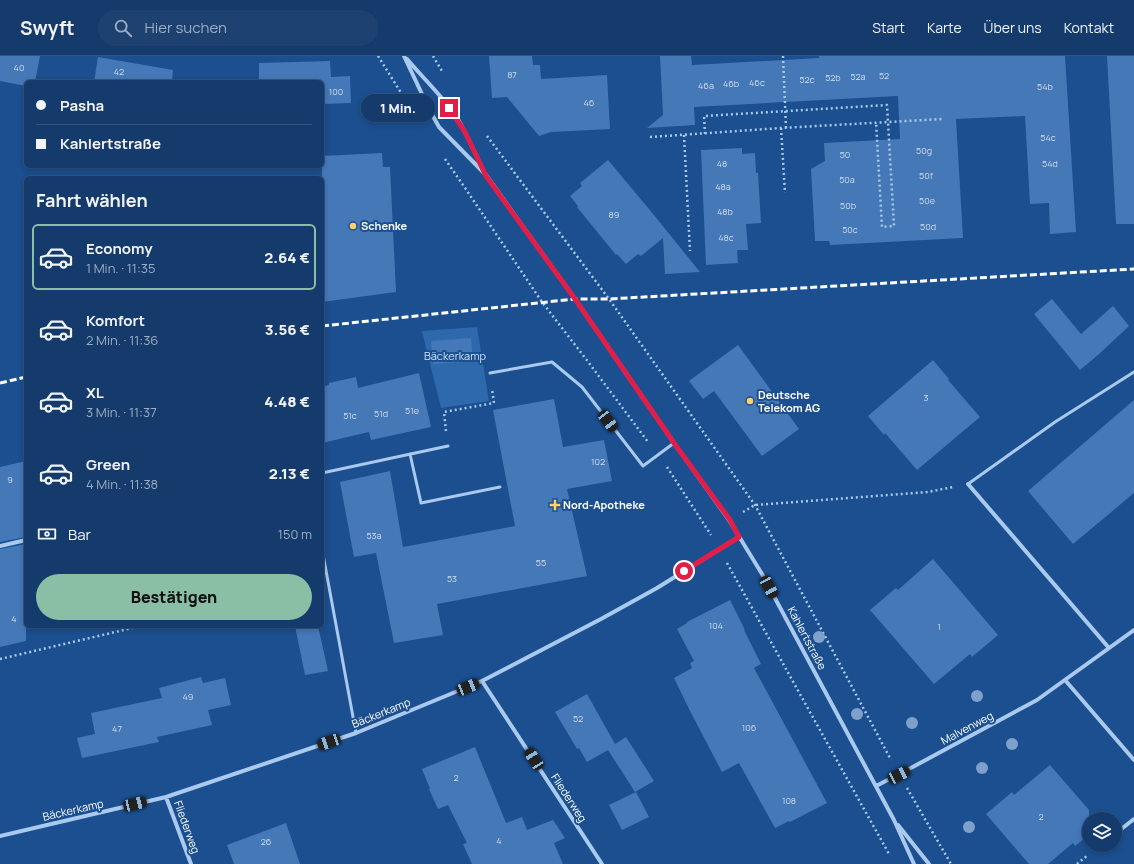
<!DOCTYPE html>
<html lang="de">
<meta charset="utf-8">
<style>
:root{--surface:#143b6b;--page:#1d4271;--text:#f1f3f6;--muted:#9dadc1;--line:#33557e;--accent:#8abfa5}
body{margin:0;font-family:Manrope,sans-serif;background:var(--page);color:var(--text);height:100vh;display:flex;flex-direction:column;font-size:15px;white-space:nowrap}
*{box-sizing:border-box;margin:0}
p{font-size:13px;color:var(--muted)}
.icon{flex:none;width:22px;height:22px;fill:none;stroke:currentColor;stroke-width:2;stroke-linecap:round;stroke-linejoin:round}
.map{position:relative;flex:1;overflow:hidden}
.sheet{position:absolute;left:24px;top:120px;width:300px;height:452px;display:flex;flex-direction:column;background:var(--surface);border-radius:6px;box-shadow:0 2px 6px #0003,0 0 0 1px var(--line)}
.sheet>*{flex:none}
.banner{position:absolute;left:24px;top:24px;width:300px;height:88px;border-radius:6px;box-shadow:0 2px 6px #0003,0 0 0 1px var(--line);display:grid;align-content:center;height:88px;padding:0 12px;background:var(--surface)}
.tools{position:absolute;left:1082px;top:756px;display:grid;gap:8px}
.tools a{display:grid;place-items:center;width:40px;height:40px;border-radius:50%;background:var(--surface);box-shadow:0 2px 6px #0003,0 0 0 1px var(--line);font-size:20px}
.end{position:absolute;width:18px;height:18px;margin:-9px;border:5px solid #e11d48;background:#fff;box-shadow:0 0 0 2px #fff}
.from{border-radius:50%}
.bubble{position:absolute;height:28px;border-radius:14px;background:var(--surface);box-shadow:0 2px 6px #0003,0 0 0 1px var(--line);font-size:13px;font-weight:800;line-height:28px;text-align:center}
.car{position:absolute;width:12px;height:24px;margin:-12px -6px;border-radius:5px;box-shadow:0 0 3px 1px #0007;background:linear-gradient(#222 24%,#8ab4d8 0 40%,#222 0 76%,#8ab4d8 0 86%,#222 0)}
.banner b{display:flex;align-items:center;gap:14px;height:38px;font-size:15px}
.banner b+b{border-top:1px solid var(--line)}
.banner i{width:10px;height:10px;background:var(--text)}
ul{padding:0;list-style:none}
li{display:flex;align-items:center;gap:12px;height:66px;margin:0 8px 6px;padding:0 4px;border:2px solid transparent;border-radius:6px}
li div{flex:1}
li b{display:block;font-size:15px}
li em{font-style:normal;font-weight:800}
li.on{border-color:var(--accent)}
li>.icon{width:36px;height:36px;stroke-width:1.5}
h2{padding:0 12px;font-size:18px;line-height:48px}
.pay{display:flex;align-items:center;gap:10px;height:44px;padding:0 12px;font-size:15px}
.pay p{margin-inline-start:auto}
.button{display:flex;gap:8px;margin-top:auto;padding:8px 12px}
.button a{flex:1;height:46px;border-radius:24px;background:var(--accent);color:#111;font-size:16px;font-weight:800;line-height:46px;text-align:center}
header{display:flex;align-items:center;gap:24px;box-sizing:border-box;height:56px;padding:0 20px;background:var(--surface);border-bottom:1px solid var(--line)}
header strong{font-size:19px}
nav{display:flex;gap:22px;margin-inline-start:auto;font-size:14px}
.search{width:280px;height:36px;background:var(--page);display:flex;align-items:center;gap:10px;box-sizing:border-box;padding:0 14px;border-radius:22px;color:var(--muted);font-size:15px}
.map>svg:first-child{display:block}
.green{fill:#2e69ad}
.building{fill:#4478b7}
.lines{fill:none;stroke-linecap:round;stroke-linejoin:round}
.path{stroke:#a9c9ee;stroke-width:2.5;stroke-dasharray:2 3;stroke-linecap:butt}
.service{stroke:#a9c9ee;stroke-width:3}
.minor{stroke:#a9c9ee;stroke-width:4}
.rail{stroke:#fff;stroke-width:3;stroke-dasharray:7 3;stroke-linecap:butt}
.tree{fill:#7ea0ca}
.route{stroke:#e11d48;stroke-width:5}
.poi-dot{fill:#ffd166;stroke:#1b4f8f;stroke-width:1.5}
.labels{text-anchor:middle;stroke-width:4;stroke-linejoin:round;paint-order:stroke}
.number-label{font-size:9px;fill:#d0dded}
.poi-label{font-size:11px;font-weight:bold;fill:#fff;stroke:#1b4f8f;text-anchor:start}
.park-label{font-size:11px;fill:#cfe3fa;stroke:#1b4f8f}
.street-label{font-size:11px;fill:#fff;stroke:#1b4f8f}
</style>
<header>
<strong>Swyft</strong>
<div class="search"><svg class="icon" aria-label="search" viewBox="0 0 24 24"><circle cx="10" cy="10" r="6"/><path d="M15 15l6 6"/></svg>Hier suchen</div>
<nav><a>Start</a><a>Karte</a><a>Über uns</a><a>Kontakt</a></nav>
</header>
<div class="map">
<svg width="1134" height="808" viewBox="0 0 1134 808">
<rect width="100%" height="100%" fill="#1b4f8f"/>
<!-- green -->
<path class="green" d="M477,271L489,345L441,352L422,275Z"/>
<!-- building -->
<path class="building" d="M0,0H40L35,26H26V30L0,25Z
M489,0H532L533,9H540L541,23L607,19L610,73L551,76L539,80L507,41L492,42Z
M660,0H691L692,9L819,2V0H1065L1076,176L1050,178L1049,147L1030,148L1025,60L956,63L963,182L830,189L829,185H815L811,113L825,105L824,87L900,83L898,40L694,51L695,69L647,72L663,59Z
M1107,0H1134V168H1116Z
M98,1L173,14L172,26H94Z
M330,5L331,21L350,20L351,47L322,48V26H259V7Z
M742,92V98L755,97L756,117H758L761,167L746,168L748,194H737L738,207L706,209L701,94Z
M382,97L383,111H390L396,236L322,246V100Z
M608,104L649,153L700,216L665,218L663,182L641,200L638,198L626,208L617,198L616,199L577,151L578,150L570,140L582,130L580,127Z
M1052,243L1081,278L1113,250L1129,270L1098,299L1080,314L1034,258Z
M471,282L473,305L433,308L431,285Z
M738,289L799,373L762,400L714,335L703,343L689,325Z
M933,304L949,323L948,324L980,361L917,414L885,377L884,379L868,360Z
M419,317L431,371L371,384L369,376L322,387V331L329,329V327L356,321L358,332Z
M554,343L563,391L604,384L612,425L567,433L587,520L437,548L443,579L394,587L376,497L354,501L340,426L390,415L403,491L515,470L493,354Z
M1134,344V437L1073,488L1028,435Z
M26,405V481L0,486V411Z
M26,488V585L0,591V493Z
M933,503L998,579L972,601L970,598L934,628L870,554L896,532L898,534Z
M730,544L745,574H744L761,608L754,612L827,747L790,766L789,765L775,772L739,707L722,716L689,653L674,622L692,612L690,607L694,605L677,573L687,567V566Z
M295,570H318L328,615L305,619Z
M201,621L203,627L225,622L231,649L208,654L212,669L157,681L159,686L82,702L77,682L95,678L91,657L162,642L159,632Z
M587,638L615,688L626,681L654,725L635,736L608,694L587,706L579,692L577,693L555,656Z
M475,691L506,767L522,761L527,774L553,764L565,782L554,787L563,808H472L463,788L467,787L448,749L438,753L429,733H430L422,713Z
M1050,709L1089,754V779L1075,790L1073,787L1048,808H1029L986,758L1012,736L1014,739Z
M636,736L649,761L622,774L609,749Z
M286,767L300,808H234L227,789Z"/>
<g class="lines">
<!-- path -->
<path class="path" d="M378,0L403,40
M433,0L442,15
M783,0L786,72
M781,72L785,137
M705,78L704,60L887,49L894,170L882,171L876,66
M684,79L690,195
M487,80L609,243L755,449L891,704
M650,81L781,72L942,63
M445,103L461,126L542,246L589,307L648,386
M446,375L444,356L494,347L492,333
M667,411L711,479
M743,456L755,449L928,436L953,431
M727,507L889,798
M0,603L141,570
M907,732L951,808
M1077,808L1088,799"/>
<!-- service -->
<path class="service" d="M490,317L552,306L582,331L643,410L674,387
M410,398L421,447L500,431
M322,417L448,390
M968,428L1055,366L1134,316
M322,493L356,677"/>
<!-- minor -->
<path class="minor" d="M404,0L429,53L439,71L486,119L575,243L674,387L729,464L762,518L894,764L914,808
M407,3C423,22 442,40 456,60C467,78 475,97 484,116
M968,428L1109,592
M0,490L26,484
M1065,624L1134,704
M482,625L602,808
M876,730L909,713L1037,644L1134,574
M166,741L191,808
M898,769L929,808
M1115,778L1134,763
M0,780L166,741L356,677L482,625L601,563L657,532L739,481
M1099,789H1100"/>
<!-- rail -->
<path class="rail" d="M322,270L575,243H609L1134,213
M0,327L26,321"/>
</g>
<!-- trees -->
<g class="tree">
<circle cx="819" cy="581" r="6"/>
<circle cx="977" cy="640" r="6"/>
<circle cx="857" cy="658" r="6"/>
<circle cx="912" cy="667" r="6"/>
<circle cx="1012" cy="688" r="6"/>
<circle cx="982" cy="712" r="6"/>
<circle cx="969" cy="771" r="6"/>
</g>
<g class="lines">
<!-- route -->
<path class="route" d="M449,52L465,76L486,120L575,243L674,387L730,464L739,481L684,515"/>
</g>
<!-- markers -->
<g class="poi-dot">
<circle cx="353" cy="170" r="4"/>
<circle cx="750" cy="345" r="4"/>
<path d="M553 443h4v4h4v4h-4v4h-4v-4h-4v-4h4z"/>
</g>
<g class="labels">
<!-- number labels -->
<g class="number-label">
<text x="19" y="15">40</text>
<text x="119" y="19">42</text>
<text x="512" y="22">87</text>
<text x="884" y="23">52</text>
<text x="858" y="24">52a</text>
<text x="833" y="25">52b</text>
<text x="807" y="27">52c</text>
<text x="757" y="30">46c</text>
<text x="731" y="31">46b</text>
<text x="706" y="33">46a</text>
<text x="1045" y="34">54b</text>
<text x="336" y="39">100</text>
<text x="589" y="50">46</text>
<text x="1048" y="85">54c</text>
<text x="924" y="98">50g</text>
<text x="845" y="102">50</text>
<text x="722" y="111">48</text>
<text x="1050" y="111">54d</text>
<text x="926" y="123">50f</text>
<text x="847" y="127">50a</text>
<text x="723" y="134">48a</text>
<text x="927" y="148">50e</text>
<text x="848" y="153">50b</text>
<text x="725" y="159">48b</text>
<text x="614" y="162">89</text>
<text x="928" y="174">50d</text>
<text x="850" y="177">50c</text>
<text x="726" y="185">48c</text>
<text x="926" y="345">3</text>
<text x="412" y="358">51e</text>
<text x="381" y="361">51d</text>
<text x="350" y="363">51c</text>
<text x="598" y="409">102</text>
<text x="10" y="427">9</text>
<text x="374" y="483">53a</text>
<text x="541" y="510">55</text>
<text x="452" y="526">53</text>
<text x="14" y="566">4</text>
<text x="716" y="573">104</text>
<text x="939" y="574">1</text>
<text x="188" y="644">49</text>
<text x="578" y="666">52</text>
<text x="749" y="675">106</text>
<text x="117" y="676">47</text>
<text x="456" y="725">2</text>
<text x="789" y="748">108</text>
<text x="1041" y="764">2</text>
<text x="499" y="788">4</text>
<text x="266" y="789">26</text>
</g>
<!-- poi labels -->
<g class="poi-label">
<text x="361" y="174">Schenke</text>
<text x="758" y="343">Deutsche<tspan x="758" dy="13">Telekom AG</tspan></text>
<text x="563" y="453">Nord-Apotheke</text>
</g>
<!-- park labels -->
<g class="park-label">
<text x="455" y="304">Bäckerkamp</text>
</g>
<!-- street labels -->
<g class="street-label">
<text transform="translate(807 582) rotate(62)" y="4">Kahlertstraße</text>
<text transform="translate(381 657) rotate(-22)" y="4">Bäckerkamp</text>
<text transform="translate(967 672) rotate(-28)" y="4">Malvenweg</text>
<text transform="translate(569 742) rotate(57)" y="4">Fliederweg</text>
<text transform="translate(73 754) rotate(-13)" y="4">Bäckerkamp</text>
<text transform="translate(187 771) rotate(70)" y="4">Fliederweg</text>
</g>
</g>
</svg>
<div class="tools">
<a><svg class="icon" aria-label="layers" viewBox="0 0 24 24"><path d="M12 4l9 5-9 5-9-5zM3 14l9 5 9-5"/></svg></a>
</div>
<i class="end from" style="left:684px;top:515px"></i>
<i class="end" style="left:449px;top:52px"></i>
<div class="bubble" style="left:361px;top:38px;width:74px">1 Min.</div>
<i class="car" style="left:608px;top:365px;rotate:143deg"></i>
<i class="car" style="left:769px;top:531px;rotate:152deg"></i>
<i class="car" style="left:468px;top:631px;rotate:68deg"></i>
<i class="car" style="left:329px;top:686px;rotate:251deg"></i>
<i class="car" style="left:534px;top:703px;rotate:327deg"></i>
<i class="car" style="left:899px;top:719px;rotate:63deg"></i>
<i class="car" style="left:135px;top:748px;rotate:77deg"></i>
<div class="banner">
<b><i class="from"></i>Pasha</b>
<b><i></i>Kahlertstraße</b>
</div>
<section class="sheet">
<h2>Fahrt wählen</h2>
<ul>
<li class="on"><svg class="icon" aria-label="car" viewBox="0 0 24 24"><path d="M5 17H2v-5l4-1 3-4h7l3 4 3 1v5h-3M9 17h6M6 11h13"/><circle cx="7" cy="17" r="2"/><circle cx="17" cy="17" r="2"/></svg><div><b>Economy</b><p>1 Min. · 11:35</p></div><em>2.64 €</em></li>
<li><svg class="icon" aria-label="car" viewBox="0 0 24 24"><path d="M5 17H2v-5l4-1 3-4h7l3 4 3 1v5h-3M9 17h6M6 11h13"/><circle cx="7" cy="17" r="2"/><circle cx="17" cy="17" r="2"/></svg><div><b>Komfort</b><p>2 Min. · 11:36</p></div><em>3.56 €</em></li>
<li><svg class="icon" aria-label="car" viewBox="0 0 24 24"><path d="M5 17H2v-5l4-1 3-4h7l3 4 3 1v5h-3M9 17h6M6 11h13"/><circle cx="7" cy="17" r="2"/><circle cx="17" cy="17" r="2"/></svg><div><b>XL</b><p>3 Min. · 11:37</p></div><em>4.48 €</em></li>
<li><svg class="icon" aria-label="car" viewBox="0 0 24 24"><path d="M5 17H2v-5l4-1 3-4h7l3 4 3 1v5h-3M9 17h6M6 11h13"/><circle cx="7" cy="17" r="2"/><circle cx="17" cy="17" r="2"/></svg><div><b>Green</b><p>4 Min. · 11:38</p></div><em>2.13 €</em></li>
</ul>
<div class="pay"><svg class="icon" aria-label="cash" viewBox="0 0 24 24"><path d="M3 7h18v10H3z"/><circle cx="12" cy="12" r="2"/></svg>Bar<p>150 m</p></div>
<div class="button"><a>Bestätigen</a></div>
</section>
</div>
